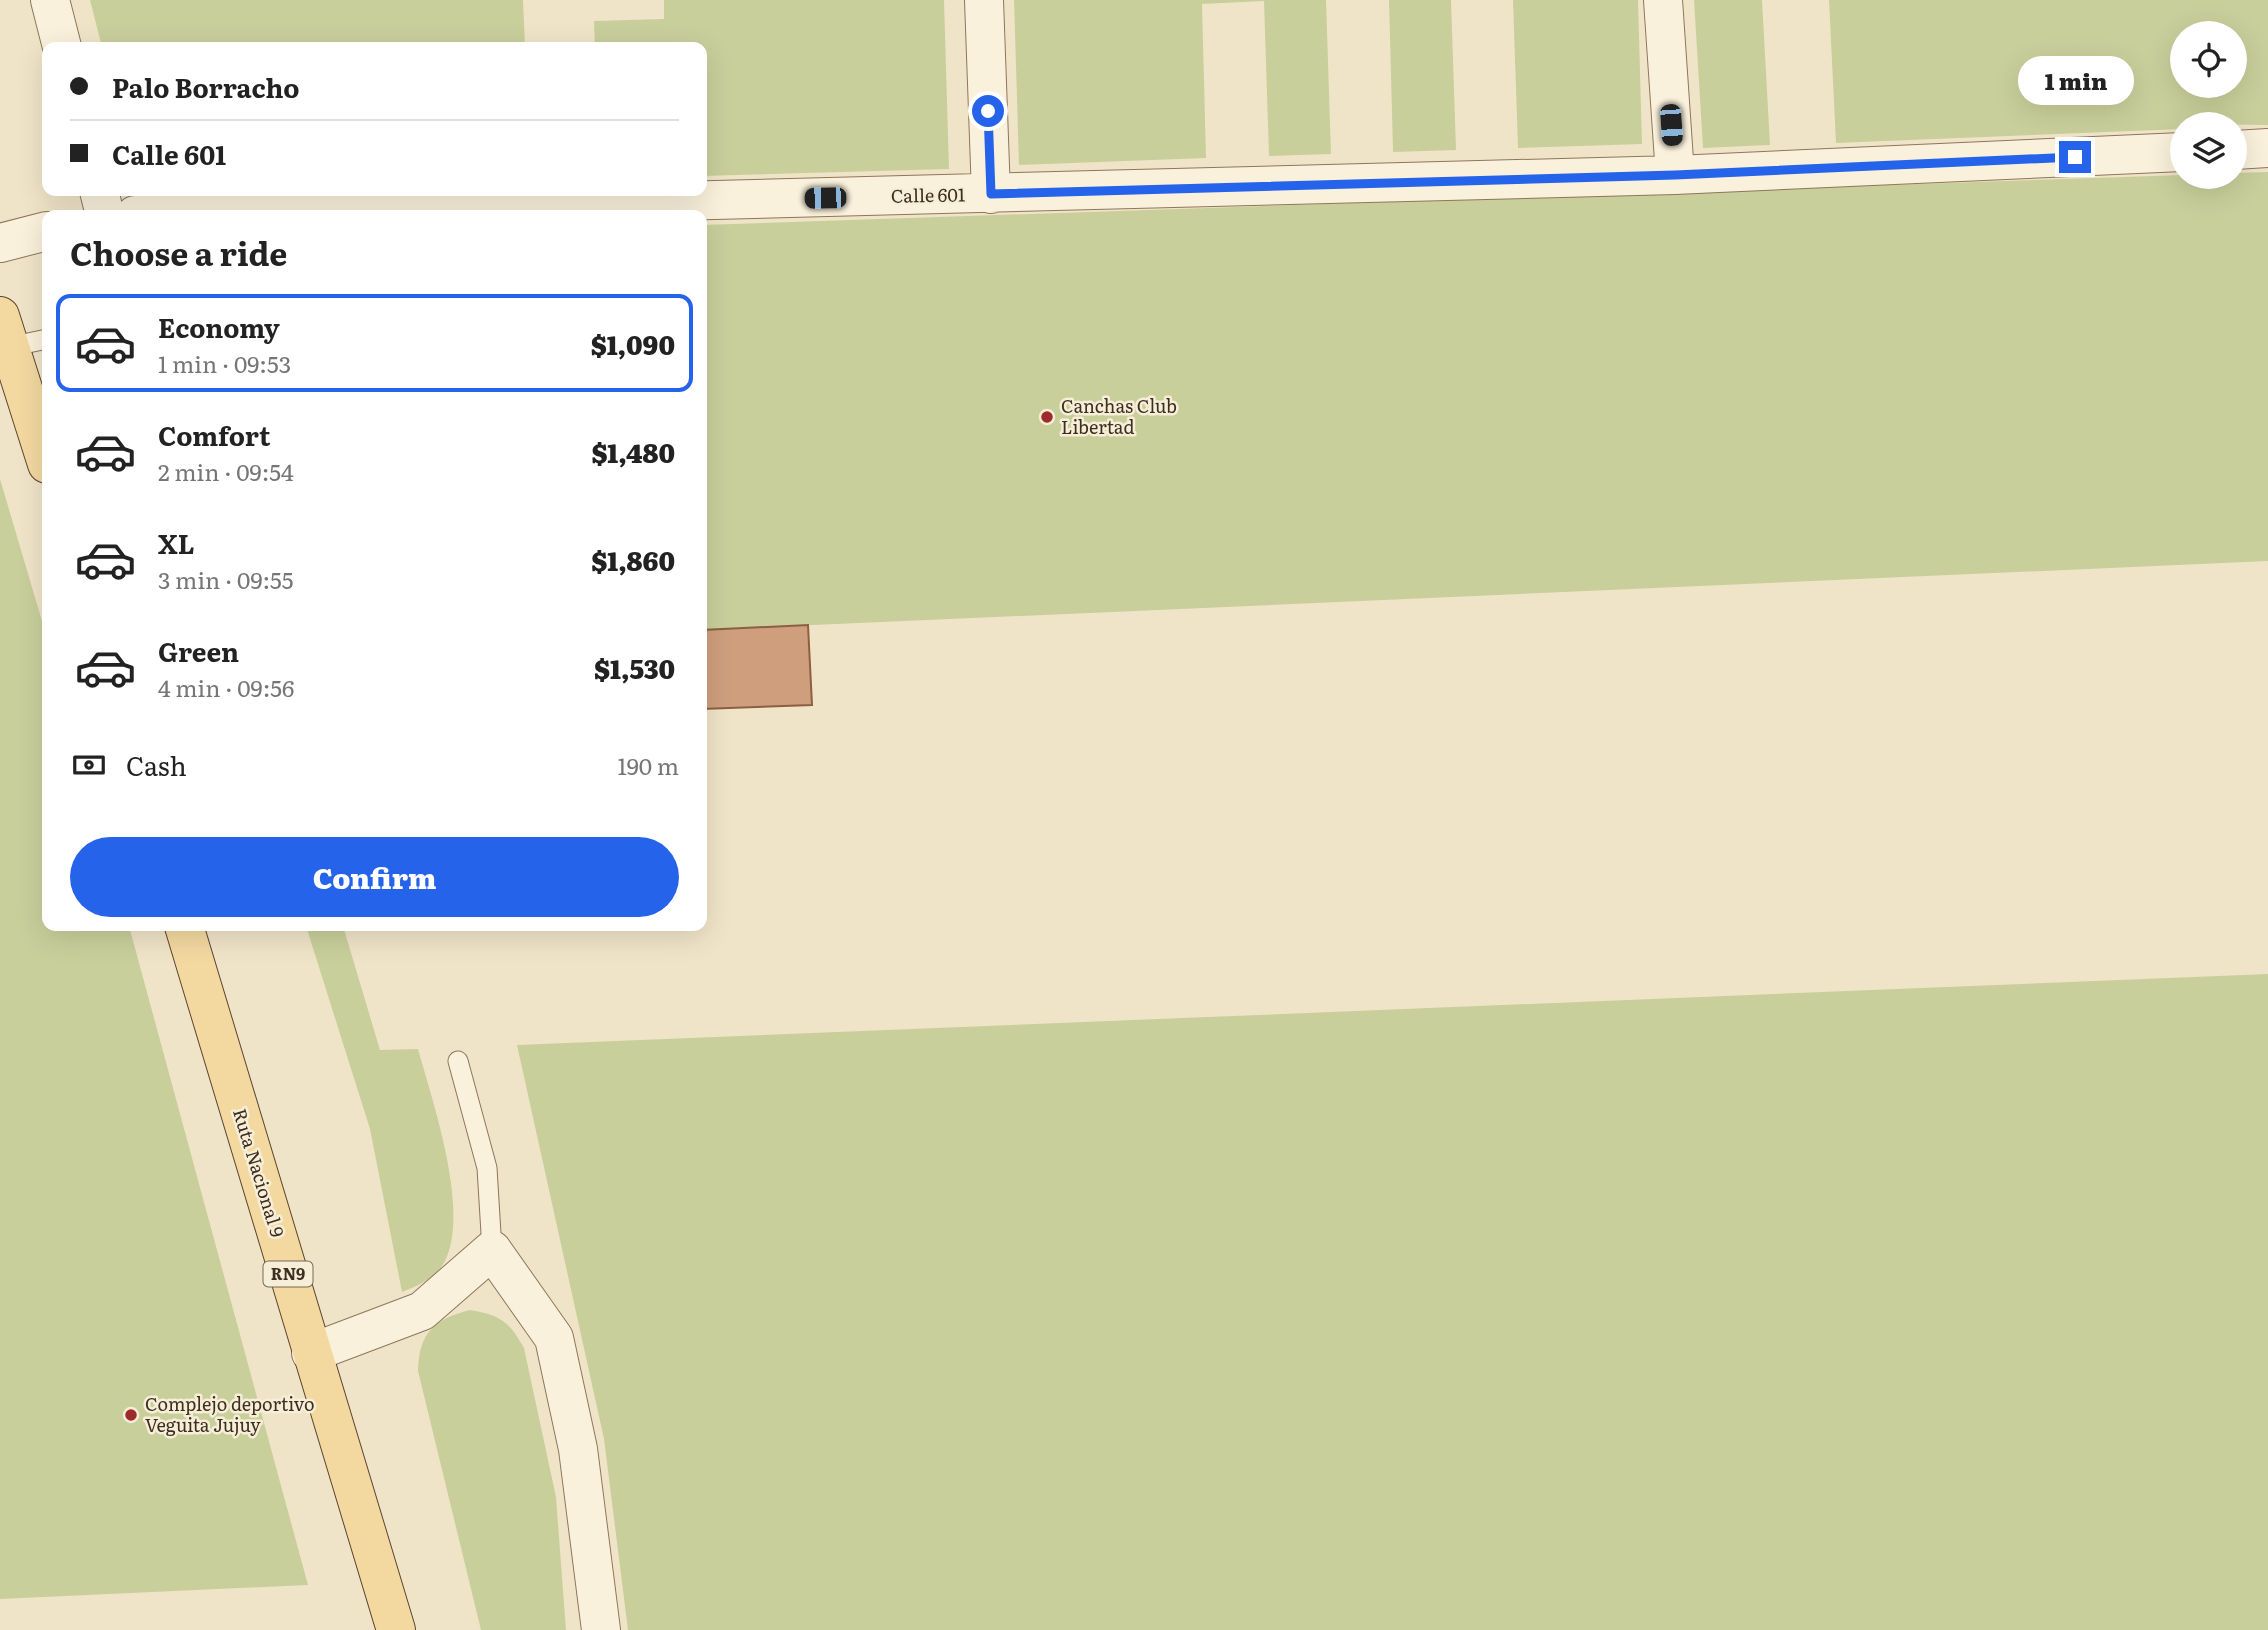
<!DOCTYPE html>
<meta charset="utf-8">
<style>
:root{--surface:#fff;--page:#f6f6f6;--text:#222;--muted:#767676;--line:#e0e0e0;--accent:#2563eb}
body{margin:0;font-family:Literata,serif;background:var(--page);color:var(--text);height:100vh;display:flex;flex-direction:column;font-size:26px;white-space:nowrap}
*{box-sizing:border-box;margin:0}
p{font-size:23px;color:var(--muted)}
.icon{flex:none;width:38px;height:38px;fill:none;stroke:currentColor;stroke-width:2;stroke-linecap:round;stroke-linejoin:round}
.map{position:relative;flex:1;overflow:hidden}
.panel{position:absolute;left:42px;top:210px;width:665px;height:721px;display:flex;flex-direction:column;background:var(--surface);border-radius:14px;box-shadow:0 7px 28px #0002}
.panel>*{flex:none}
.guide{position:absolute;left:42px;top:42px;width:665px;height:154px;border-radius:14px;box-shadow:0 7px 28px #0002;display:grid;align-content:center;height:154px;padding:0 28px;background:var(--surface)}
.controls{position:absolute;left:2170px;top:21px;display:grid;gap:14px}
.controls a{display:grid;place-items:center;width:77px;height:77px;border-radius:50%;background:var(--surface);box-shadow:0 7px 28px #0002;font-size:35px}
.end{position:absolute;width:32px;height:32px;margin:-16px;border:9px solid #2563eb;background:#fff;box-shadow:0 0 0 4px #fff}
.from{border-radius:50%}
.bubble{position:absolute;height:49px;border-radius:24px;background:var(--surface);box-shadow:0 7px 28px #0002;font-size:23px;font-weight:800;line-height:49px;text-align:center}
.car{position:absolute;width:21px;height:42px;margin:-21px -10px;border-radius:9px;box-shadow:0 0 5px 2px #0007;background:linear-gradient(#222 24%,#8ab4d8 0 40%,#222 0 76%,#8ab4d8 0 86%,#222 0)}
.guide b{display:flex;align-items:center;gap:24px;height:66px;font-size:26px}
.guide b+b{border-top:2px solid var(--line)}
.guide i{width:18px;height:18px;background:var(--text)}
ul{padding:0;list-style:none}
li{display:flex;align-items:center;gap:21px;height:98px;margin:0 14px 10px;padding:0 14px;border:4px solid transparent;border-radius:14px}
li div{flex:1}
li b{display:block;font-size:26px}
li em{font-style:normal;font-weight:800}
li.current{border-color:var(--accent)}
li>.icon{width:63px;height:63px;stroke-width:1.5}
h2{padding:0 28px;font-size:32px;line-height:84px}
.pay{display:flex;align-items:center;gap:18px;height:77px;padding:0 28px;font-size:26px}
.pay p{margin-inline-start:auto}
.primary-button{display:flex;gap:14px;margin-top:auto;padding:14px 28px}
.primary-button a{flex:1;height:80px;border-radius:42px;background:var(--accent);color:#fff;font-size:28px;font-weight:800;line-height:80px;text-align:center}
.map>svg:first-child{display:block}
.green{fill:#c9cf9b;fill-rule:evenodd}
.building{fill:#cf9f7d;stroke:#8d5f41;stroke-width:2}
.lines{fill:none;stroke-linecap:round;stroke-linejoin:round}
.lane-casing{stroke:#8d765c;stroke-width:21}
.street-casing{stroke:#8d765c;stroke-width:40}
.primary-casing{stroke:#5b4430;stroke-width:40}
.lane{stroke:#faf1dc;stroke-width:19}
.street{stroke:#faf1dc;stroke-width:38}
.primary{stroke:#f3d9a0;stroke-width:38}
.route{stroke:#2563eb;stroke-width:9}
.poi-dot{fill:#9e2a2b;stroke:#f7eed8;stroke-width:2.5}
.labels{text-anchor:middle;stroke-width:5;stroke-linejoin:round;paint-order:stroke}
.shield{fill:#f7eed8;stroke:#756857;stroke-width:2}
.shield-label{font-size:16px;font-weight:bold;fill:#3d2e20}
.street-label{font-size:18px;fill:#3d2e20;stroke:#f7eed8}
.poi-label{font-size:18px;fill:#3d2e20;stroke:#f7eed8;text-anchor:start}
</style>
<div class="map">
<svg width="2268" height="1630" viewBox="0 0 2268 1630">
<rect width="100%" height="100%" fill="#f0e4c8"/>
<!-- green -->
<path class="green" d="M90,0H523L525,47H102Z
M664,0H944L949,169L702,176V47H595L594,21L664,19Z
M1014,0H1326L1331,154L1269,156L1264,1L1202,4L1206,158L1019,165Z
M1389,0H1451L1456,150L1393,152Z
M1513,0H1638L1642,144L1518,148Z
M1694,0H1762L1770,145L1703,148Z
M1829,0H2268V125L2182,124V129L1836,143ZM2182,33H2235V86H2182Z
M2268,172V561L702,630V225L2182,175L2235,177V173Z
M0,479L47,638V926H129L308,1585L0,1599Z
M306,926H343L380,1050L418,1049C433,1103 470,1210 445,1261C436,1278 418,1286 402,1292L370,1129Z
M2268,974V1630H628L604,1439L517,1045Z
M470,1310C500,1315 509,1321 524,1348L556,1497L566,1630H481L418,1371C419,1333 434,1319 470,1310Z"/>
<!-- building -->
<path class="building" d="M808,625L812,705L702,709V630Z"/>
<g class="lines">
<!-- lane casing -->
<g class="lane-casing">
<path id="lane" d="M9,347L47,339
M458,1061L487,1168L492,1250"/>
</g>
<!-- street casing -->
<g class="street-casing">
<path id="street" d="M50,0L62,47
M984,0L991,194
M1663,0L1675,175
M2235,150L2268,148
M99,191L105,215
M135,215L1675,175L2182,152
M0,243L47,231
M311,1353L422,1311L492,1250L554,1338L578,1449L601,1630"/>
</g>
<!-- primary casing -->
<g class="primary-casing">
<path id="primary" d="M0,316L47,464
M184,926L396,1630"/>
</g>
<!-- lane -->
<use href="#lane" class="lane"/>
<!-- street -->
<use href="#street" class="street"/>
<!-- primary -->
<use href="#primary" class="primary"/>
</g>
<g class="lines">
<!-- route -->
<path class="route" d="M988,111L991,194L1675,175L2075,157"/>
</g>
<!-- markers -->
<g class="poi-dot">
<circle cx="1047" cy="417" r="7"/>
<circle cx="131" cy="1415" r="7"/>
</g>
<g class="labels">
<!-- shield labels -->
<rect class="shield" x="263.5" y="1261.5" width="49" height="25" rx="5"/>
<g class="shield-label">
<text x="288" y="1280">RN9</text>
</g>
<!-- street labels -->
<g class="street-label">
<text transform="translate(928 196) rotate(-1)" y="6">Calle 601</text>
<text transform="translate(258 1173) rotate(73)" y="6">Ruta Nacional 9</text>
</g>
<!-- poi labels -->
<g class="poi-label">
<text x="1061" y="413">Canchas Club<tspan x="1061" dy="21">Libertad</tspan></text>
<text x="145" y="1411">Complejo deportivo<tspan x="145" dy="21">Veguita Jujuy</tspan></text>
</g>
</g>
</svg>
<div class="controls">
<a><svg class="icon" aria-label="locate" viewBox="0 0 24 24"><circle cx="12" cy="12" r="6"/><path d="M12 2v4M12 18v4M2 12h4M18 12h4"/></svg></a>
<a><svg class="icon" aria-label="layers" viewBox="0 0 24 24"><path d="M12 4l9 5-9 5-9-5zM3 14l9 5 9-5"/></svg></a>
</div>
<i class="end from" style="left:988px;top:111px"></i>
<i class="end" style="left:2075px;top:157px"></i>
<div class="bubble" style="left:2018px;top:56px;width:116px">1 min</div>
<i class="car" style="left:1671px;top:125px;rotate:176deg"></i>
<i class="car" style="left:825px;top:198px;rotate:269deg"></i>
<div class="guide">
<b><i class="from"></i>Palo Borracho</b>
<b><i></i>Calle 601</b>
</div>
<section class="panel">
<h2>Choose a ride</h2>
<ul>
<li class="current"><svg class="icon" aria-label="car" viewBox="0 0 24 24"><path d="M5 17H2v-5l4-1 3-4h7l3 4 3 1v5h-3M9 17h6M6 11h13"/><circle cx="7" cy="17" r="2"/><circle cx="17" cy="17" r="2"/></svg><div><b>Economy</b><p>1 min · 09:53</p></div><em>$1,090</em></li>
<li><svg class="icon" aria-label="car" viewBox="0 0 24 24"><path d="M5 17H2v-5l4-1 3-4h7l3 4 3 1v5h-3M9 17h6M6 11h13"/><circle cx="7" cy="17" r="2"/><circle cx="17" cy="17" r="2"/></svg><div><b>Comfort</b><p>2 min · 09:54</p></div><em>$1,480</em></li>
<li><svg class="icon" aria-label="car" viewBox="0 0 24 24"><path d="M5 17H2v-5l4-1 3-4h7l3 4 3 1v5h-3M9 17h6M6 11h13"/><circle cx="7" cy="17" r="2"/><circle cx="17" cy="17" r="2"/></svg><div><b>XL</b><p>3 min · 09:55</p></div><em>$1,860</em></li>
<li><svg class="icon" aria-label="car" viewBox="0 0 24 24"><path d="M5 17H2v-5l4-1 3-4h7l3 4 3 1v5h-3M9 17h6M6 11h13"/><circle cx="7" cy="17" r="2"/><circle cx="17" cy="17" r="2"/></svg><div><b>Green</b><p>4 min · 09:56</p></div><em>$1,530</em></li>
</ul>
<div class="pay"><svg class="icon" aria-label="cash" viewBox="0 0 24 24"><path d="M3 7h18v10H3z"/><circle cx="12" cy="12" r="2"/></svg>Cash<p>190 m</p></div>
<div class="primary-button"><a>Confirm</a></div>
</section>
</div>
